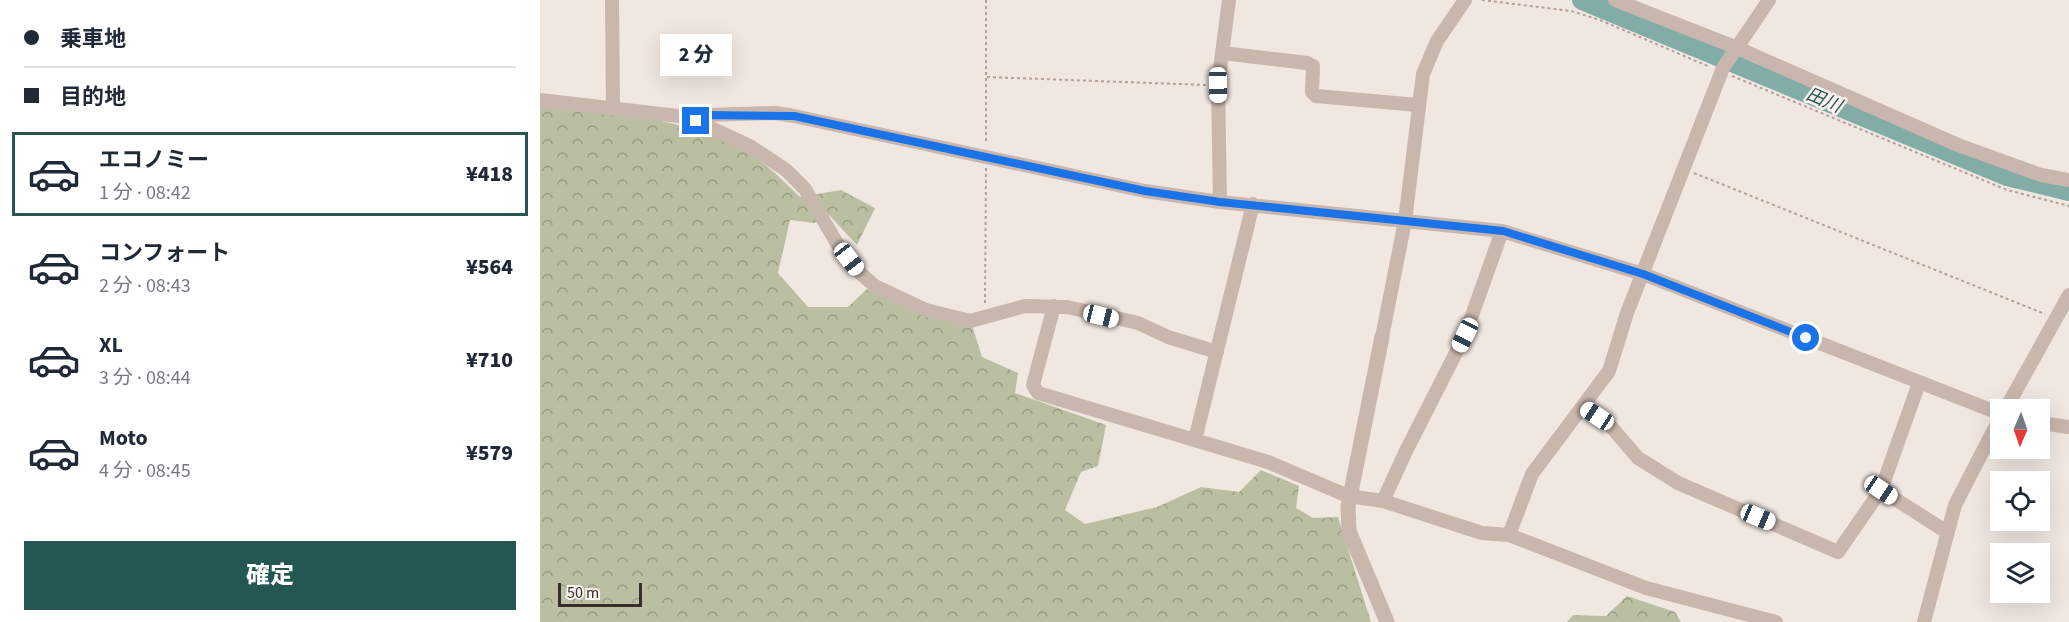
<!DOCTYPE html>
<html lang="ja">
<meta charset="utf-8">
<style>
:root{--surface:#fff;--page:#f2f2f3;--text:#1f2937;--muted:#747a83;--line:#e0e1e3;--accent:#245652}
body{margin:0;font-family:"Source Sans 3","Noto Sans JP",sans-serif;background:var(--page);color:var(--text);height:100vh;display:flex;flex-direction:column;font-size:22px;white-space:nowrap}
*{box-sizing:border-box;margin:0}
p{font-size:20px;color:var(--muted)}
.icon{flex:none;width:33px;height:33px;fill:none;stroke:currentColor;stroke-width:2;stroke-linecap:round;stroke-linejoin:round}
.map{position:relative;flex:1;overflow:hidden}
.details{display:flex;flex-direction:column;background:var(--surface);width:540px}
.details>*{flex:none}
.banner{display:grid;align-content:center;height:132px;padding:0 24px;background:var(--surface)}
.needle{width:39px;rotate:182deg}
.tools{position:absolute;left:1450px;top:399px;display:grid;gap:12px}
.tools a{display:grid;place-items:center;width:60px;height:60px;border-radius:0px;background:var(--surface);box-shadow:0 6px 24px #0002;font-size:30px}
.scale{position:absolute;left:18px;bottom:15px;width:84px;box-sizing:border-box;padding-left:6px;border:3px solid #382d2b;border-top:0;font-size:16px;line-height:21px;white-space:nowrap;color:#382d2b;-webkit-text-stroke:4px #f9f2ed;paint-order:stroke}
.end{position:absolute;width:27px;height:27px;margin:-14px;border:8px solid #1a73e8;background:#fff;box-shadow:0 0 0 3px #fff}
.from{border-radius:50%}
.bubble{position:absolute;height:42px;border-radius:0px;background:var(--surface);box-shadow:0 6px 24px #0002;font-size:20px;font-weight:800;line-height:42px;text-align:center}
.car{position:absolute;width:18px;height:36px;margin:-18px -9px;border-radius:8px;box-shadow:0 0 4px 2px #0007;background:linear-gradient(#fff 24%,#345 0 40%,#fff 0 76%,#345 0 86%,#fff 0)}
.banner b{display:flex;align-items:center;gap:21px;height:57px;font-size:22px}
.banner b+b{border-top:2px solid var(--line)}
.banner i{width:15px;height:15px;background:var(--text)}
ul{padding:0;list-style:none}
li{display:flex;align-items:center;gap:18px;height:84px;margin:0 12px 9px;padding:0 12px;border:3px solid transparent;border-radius:0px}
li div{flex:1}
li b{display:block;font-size:22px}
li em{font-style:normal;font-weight:800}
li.current{border-color:var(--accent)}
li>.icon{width:54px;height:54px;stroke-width:1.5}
.action{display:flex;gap:12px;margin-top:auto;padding:12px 24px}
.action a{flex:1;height:69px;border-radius:0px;background:var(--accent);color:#fff;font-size:24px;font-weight:800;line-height:69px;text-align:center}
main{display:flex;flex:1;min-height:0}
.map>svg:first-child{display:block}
.forest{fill:url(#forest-crowns)}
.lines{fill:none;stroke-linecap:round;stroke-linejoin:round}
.river{stroke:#82aca7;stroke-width:20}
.path{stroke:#b4a098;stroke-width:2;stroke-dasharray:3 3;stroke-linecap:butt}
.minor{stroke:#c9b6ad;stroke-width:14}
.tertiary{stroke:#c9b6ad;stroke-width:15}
.route{stroke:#1a73e8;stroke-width:8}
.labels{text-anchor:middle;stroke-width:5;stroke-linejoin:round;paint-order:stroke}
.water-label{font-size:18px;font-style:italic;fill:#245652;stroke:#f9f2ed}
</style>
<main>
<section class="details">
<div class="banner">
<b><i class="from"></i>乗車地</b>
<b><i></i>目的地</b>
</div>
<ul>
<li class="current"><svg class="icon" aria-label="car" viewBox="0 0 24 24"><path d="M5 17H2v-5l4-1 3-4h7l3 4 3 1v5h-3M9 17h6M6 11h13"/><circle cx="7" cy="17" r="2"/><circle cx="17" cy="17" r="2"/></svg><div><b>エコノミー</b><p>1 分 · 08:42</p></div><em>¥418</em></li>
<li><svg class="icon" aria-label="car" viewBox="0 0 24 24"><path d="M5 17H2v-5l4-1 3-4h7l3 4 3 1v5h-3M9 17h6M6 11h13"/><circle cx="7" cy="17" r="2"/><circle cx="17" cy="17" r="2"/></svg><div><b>コンフォート</b><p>2 分 · 08:43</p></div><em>¥564</em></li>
<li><svg class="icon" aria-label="car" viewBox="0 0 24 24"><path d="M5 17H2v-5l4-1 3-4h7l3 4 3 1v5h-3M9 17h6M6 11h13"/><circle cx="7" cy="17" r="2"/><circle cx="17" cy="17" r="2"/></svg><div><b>XL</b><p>3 分 · 08:44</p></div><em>¥710</em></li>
<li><svg class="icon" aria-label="car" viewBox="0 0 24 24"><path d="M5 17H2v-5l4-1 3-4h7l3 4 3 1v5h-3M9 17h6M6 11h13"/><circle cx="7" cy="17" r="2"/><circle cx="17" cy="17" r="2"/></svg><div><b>Moto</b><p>4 分 · 08:45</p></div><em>¥579</em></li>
</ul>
<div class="action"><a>確定</a></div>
</section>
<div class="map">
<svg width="1529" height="622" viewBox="0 0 1529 622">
<defs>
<pattern id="forest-crowns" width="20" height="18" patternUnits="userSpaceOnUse" patternTransform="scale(1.5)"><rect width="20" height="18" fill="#babfa2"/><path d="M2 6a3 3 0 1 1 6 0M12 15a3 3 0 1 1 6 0" fill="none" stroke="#989c84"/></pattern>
</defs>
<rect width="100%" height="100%" fill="#f1e7e1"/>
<!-- forest -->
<path class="forest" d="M0,104C65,113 137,116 197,146C221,158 241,179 260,197L301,190L335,208L317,245L289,215L274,223L250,220L238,273L268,307H308L327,289L378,311L431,322L442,357L478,373L475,393L566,425L558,466L541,472L525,510L545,524L617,507L661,487L699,492L721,470L759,486L756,508L773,518L798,517L831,622H0Z
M1087,596L1135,612L1141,622H1027L1033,615L1066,616Z"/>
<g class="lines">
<!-- river -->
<path class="river" d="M1042,0L1467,176L1529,191"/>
<!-- path -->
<path class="path" d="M446,0V144
M942,0L1031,11L1060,20L1170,67
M1192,76L1467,190L1529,206
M447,77L666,85
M1154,173L1505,314
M445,303L446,168"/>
<!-- minor -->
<path class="minor" d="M72,0L73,109
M1075,0L1195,47L1418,145L1501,175L1529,180
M682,53L767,63L773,66L772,92L776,96L878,105
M0,100L138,116L156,121L165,115L236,113L254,116L605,191L680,202L962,231L1103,274L1461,414
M156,121L210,146L246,170L265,189L298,245L321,274L335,286L386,310L430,321L485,306L527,307L598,323L628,337L677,352
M680,202L678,85L689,0
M514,306L493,385L498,393L728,462L808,496L843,501L942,533L969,535L1106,588L1236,622
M842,337L865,221L883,74L897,41L925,0
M1042,407L1067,422L1098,458L1138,483L1298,552L1341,490L1379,383
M1465,410L1529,295
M1500,423L1529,427
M655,440L713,204
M1341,490L1407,532
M843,501L866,451L925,335L962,231
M969,535L992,474L1069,371L1087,313L1183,68L1229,0
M1384,622L1415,505L1461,416"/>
<!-- tertiary -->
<path class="tertiary" d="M842,337L808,507L809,531L847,622"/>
</g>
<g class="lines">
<!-- route -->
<path class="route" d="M156,121L165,115L254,116L605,191L680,202L963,231L1103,274L1266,338"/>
</g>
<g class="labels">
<!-- water labels -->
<g class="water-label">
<text transform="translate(1284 100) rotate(23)" y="6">田川</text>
</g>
</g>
</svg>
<div class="tools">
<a><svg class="needle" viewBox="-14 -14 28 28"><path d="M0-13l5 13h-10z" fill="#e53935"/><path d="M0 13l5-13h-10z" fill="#747a83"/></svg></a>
<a><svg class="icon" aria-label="locate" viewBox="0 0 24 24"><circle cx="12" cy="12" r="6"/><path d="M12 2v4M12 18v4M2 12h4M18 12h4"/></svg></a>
<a><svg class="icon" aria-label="layers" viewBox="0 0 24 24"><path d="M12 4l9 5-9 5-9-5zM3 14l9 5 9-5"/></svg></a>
</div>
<div class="scale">50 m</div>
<i class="end from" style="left:1266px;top:338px"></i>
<i class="end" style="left:156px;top:121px"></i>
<div class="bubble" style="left:120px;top:34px;width:72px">2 分</div>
<i class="car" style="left:678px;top:85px;rotate:179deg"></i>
<i class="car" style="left:309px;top:259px;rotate:142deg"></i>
<i class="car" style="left:561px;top:316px;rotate:104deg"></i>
<i class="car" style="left:925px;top:335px;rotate:206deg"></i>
<i class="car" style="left:1057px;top:416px;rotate:303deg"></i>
<i class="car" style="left:1341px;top:490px;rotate:124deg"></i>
<i class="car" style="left:1218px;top:517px;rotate:113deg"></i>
</div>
</main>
